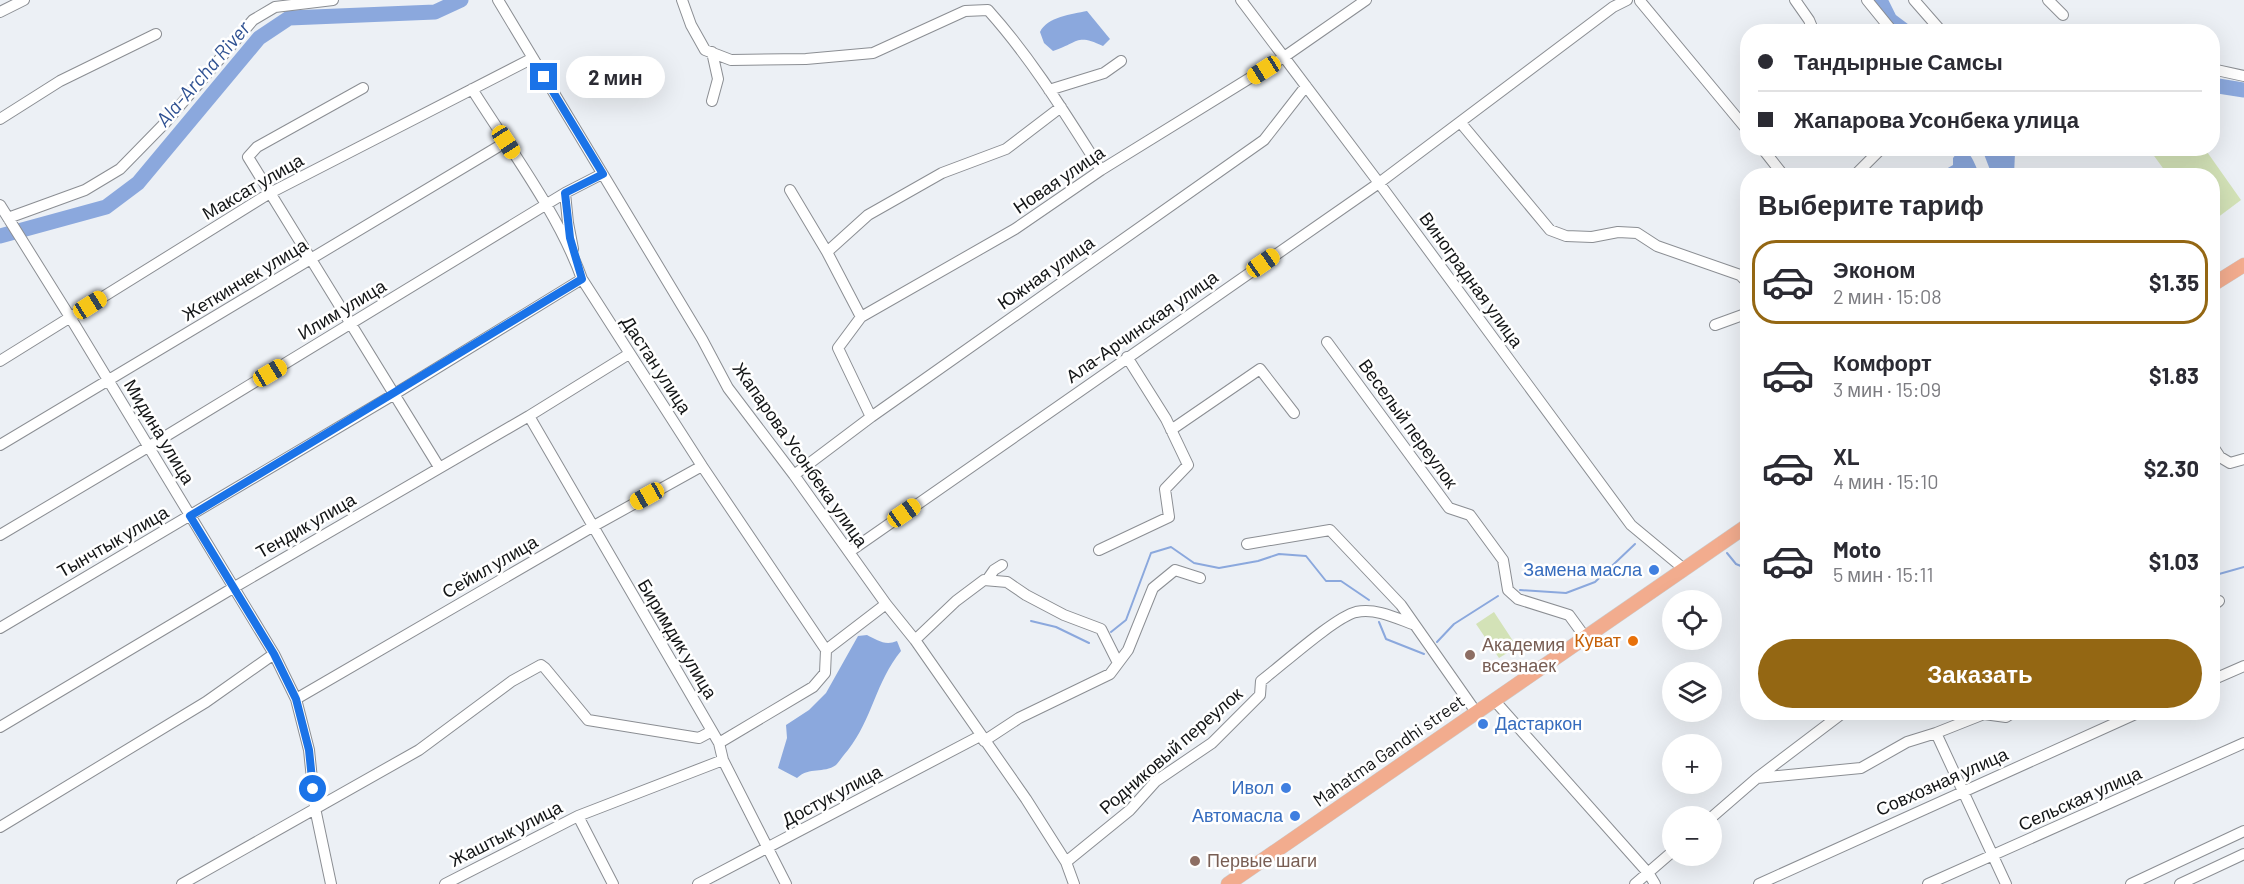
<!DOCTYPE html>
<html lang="ru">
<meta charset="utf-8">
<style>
:root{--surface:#fff;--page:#f7f7f7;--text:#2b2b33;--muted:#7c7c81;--line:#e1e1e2;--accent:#946713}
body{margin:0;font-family:Barlow,sans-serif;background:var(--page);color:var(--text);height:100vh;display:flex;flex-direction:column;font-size:22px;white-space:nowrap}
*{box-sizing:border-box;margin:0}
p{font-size:20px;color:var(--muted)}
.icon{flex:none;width:33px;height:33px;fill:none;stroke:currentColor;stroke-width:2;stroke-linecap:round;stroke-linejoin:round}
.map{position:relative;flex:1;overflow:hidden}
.side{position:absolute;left:1740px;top:168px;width:480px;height:552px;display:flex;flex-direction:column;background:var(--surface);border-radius:24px;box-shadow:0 6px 24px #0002}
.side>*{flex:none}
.hud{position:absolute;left:1740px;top:24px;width:480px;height:132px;border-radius:24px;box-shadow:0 6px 24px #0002;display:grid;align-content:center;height:132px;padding:0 18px;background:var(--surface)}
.controls{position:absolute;left:1662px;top:590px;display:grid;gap:12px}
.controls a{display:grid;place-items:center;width:60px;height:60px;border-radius:50%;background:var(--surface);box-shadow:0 6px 24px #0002;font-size:30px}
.end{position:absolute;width:27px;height:27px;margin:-14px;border:8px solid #1a73e8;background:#fff;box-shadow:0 0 0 3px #fff}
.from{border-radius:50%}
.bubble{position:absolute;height:42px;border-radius:21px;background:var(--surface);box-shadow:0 6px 24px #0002;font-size:20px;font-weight:700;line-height:42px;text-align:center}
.car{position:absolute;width:18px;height:36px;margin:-18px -9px;border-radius:8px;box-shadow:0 0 4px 2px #0007;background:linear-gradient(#f5c518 24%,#345 0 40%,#f5c518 0 76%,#345 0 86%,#f5c518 0)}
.hud b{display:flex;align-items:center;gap:21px;height:57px;font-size:22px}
.hud b+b{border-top:2px solid var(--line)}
.hud i{width:15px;height:15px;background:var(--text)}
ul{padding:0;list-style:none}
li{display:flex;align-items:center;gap:18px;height:84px;margin:0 12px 9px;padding:0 6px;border:3px solid transparent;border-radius:24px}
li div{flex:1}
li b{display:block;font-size:22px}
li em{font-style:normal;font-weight:700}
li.selected{border-color:var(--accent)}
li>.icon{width:54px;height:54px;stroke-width:1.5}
h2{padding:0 18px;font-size:27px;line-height:72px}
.button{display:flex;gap:12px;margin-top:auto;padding:12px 18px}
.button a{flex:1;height:69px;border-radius:36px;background:var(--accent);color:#fff;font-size:24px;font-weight:700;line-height:69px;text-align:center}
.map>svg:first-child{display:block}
.green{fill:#d3e2b7}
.water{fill:#8ba8dd}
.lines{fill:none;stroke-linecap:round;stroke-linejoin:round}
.stream{stroke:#8ba8dd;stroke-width:2}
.river{stroke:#8ba8dd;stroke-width:15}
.minor-casing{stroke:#8b8e93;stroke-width:12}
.major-casing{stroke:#cbcccc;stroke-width:15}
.minor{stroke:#fff;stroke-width:10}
.major{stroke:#f2ac8e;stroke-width:14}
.route{stroke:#1a73e8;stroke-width:8}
.shop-dot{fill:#3f7fe0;stroke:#fff;stroke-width:2}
.food-dot{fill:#e8710a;stroke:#fff;stroke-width:2}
.education-dot{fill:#8d6e63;stroke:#fff;stroke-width:2}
.labels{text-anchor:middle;stroke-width:5;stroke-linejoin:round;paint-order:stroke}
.street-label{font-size:18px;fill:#131516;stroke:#fff}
.shop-label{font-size:18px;fill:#366cbe;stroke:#fff;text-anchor:end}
.food-label{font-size:18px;fill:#c56008;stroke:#fff;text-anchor:end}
.education-label{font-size:18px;fill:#785e54;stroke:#fff;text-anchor:start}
.water-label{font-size:20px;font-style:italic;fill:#2f5192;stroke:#fff}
</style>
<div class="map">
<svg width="2244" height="884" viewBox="0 0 2244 884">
<rect width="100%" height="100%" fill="#ecf0f5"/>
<!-- green -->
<path class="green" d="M2149,149H2205L2241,200L2213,221L2212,176L2168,175Z
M1494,612L1517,647L1499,658L1476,624Z"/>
<!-- water -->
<path class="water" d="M1087,11L1110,39L1103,46C1076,33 1078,43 1053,51L1044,43L1040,32C1047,17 1072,14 1087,11Z
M1960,149C1975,154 1973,165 1981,175H1942L1941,172L1953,165V158Z
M1982,149H2013L2015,153L2014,175H1992Z
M867,635C877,640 885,646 897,641L901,651C876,681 872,720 848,750C844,754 840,761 836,765C823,774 810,766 797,778L778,768L787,738L786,725L809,710L826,693L858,636Z"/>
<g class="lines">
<!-- stream -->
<path class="stream" d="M1727,553L1736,564L1748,569
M2212,576L2244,567
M1520,590L1566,593L1595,582L1635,544
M1031,621L1056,627L1089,643
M1379,622L1386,639L1424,654
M1111,632L1126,620L1151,553L1171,547L1194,563L1219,568L1258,561L1279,554L1306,556L1326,581H1341L1369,600
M1437,642L1454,624L1498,596"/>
<!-- river -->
<path class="river" d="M1880,0L1890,20L1906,32
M2212,85L2244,90
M0,236L106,207L138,183L259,38L289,18L435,12L461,0"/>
<!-- minor casing -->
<g class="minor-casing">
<path id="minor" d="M498,0L702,339L728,388L794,475L886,604L915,640L1026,799L1066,862L1074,884
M682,0L691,25L705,50L731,60L806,59L873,53L965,11L988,10C1032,59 1066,115 1101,170
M1241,0L1379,183L1631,525L1684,569
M1795,0L1809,20L1814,32
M1867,0L1893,32
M1914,0L1942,32
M2048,0L2063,15
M1640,1L1748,131
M0,12L24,0
M712,52L718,79L712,101
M2212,69L2244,76
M363,88L257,147L248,157L439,467
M472,89C509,148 559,214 582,279L702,466L826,650
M1049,90L1104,73L1121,61
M0,119L60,81L156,34
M1460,122L1550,230L1566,236L1592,237L1618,232L1637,233L1657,246L1740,275L1748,283
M1762,148L1784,176
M1854,176L1882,148
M790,190L827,252
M565,193L568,223L573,249
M0,205L70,317L274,654L296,699L309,750L315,808L331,884
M8,218L85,190L120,169L165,123L253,20L275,7L333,0
M861,317L827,252L868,215L942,173L1006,149L1061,107
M1715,325L1748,313
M1327,342L1449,508L1470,515L1503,560L1508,590L1518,599L1569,615L1585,637
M0,361L270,193L533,58
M529,416L719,743L723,760L786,884
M871,417L838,348L861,317L1015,229L1101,170L1284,57L1366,0
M1171,430L1260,369L1294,413
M0,445L506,142
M2212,445L2220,457L2230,463L2244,459
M794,475L871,417L1264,140L1306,86
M0,535L148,447L565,193L602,174
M1247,544L1330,530L1401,605L1476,712
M1099,550L1169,517L1165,489L1188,465L1166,419L1127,357
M849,552L1379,183L1613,7L1627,0
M987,580L994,570L1002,565
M2212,606L2219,601
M0,628L393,395L582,279
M915,640L956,601L984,580L1007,582L1026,595L1064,615L1101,629L1118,663
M2212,680L2244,666
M296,699L592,527L702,466
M1494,700L1649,874L1655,884
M0,727L233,588L529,416L629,354
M1936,733L2006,884
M984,741L1019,718L1110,674L1128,650L1153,588L1175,570L1200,578
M719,743L813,687L825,673L826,650L886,604
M1757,778L1861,768L1907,742L1936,733L1984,714L2006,717L2014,712
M578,816L613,884
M1712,817L1757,778L1844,712
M0,827L206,702L274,654
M1066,862L1130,810L1156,781L1212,743L1260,695L1261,681C1281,666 1335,617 1356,612C1377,608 1396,618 1415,625
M182,884L419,750L512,681L541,665L545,668L588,720L699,738L712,731
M445,884L578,816L723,760
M698,884L980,736
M1635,884L1672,852
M1759,884L2140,712
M1928,884L2244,743
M2131,884L2244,831
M2180,884L2244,854"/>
</g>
<!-- major casing -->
<g class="major-casing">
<path id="major" d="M2212,285L2244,265
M1228,884L1748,525"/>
</g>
<!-- minor -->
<use href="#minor" class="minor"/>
<!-- major -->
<use href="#major" class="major"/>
</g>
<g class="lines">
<!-- route -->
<path class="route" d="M313,789L309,750L296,699L274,654L190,516L582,279L570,238L565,193L603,174L544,77"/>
</g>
<!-- markers -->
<g class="shop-dot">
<circle cx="1654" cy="570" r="6"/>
<circle cx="1483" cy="724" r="6"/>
<circle cx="1286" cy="788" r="6"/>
<circle cx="1295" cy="816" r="6"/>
</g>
<circle class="food-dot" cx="1633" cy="641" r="6"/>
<g class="education-dot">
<circle cx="1470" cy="655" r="6"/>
<circle cx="1195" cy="861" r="6"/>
</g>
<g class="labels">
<!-- street labels -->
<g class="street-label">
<text transform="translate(1059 180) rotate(-34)" y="6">Новая улица</text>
<text transform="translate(253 187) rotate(-30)" y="6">Максат улица</text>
<text transform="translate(1046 273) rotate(-35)" y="6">Южная улица</text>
<text transform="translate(245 280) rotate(-31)" y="6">Жеткинчек улица</text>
<text transform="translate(1471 280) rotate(54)" y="6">Виноградная улица</text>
<text transform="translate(342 310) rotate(-31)" y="6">Илим улица</text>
<text transform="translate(1142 327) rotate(-35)" y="6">Ала-Арчинская улица</text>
<text transform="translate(656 365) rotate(57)" y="6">Дастан улица</text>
<text transform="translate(1408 424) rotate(54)" y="6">Веселый переулок</text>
<text transform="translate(159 432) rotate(59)" y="6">Мидина улица</text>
<text transform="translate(800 455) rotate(55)" y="6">Жапарова Усонбека улица</text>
<text transform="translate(306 526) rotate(-30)" y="6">Тендик улица</text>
<text transform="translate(113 542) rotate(-30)" y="6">Тынчтык улица</text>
<text transform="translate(490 567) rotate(-30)" y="6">Сейил улица</text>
<text transform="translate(677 639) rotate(59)" y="6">Биримдик улица</text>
<text transform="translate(1171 751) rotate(-41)" y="6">Родниковый переулок</text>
<text transform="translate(1389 751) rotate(-35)" y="6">Mahatma Gandhi street</text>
<text transform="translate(1942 782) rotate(-24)" y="6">Совхозная улица</text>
<text transform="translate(832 796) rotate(-28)" y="6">Достук улица</text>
<text transform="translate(2080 799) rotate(-24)" y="6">Сельская улица</text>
<text transform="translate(506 834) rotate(-27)" y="6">Жаштык улица</text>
</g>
<!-- shop labels -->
<g class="shop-label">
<text x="1642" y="576">Замена масла</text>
<text x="1495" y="730" text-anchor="start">Дастаркон</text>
<text x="1274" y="794">Ивол</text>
<text x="1283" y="822">Автомасла</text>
</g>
<!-- food labels -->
<g class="food-label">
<text x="1621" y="647">Куват</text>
</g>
<!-- education labels -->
<g class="education-label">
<text x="1482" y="651">Академия<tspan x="1482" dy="21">всезнаек</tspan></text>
<text x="1207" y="867">Первые шаги</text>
</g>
<!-- water labels -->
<g class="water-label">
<text transform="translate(203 74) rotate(-49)" y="7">Ala-Archa River</text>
</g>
</g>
</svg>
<div class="controls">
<a><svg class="icon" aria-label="locate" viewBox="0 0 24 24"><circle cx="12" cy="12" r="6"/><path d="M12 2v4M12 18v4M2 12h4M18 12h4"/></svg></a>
<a><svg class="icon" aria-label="layers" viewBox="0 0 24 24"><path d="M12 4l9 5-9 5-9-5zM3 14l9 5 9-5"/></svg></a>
<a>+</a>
<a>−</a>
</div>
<i class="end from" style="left:313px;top:789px"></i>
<i class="end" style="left:544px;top:77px"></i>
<div class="bubble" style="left:566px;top:56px;width:99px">2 мин</div>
<i class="car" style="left:1264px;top:70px;rotate:238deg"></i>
<i class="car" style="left:506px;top:142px;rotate:147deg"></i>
<i class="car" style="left:1263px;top:263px;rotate:55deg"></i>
<i class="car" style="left:90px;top:305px;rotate:58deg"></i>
<i class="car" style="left:270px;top:373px;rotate:59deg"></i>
<i class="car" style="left:647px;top:496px;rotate:241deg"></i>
<i class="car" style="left:904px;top:513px;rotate:55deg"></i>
<div class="hud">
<b><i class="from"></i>Тандырные Самсы</b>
<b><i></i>Жапарова Усонбека улица</b>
</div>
<section class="side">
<h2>Выберите тариф</h2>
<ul>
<li class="selected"><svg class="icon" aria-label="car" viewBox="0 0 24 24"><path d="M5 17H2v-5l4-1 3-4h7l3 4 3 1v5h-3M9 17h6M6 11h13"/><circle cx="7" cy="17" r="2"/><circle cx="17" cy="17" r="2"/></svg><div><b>Эконом</b><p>2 мин · 15:08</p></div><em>$1.35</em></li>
<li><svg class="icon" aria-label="car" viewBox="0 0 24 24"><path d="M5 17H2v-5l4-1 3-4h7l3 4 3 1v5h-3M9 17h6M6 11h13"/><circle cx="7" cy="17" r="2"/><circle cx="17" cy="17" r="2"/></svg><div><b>Комфорт</b><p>3 мин · 15:09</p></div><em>$1.83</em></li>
<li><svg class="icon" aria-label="car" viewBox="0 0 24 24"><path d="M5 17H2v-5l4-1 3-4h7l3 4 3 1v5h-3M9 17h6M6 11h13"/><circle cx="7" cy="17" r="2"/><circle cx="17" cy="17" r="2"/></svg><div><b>XL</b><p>4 мин · 15:10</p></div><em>$2.30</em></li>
<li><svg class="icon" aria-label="car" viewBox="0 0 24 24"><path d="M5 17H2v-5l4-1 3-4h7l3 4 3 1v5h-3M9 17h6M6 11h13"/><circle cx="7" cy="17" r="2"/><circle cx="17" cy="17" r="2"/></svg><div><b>Moto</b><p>5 мин · 15:11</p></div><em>$1.03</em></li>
</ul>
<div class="button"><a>Заказать</a></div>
</section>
</div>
